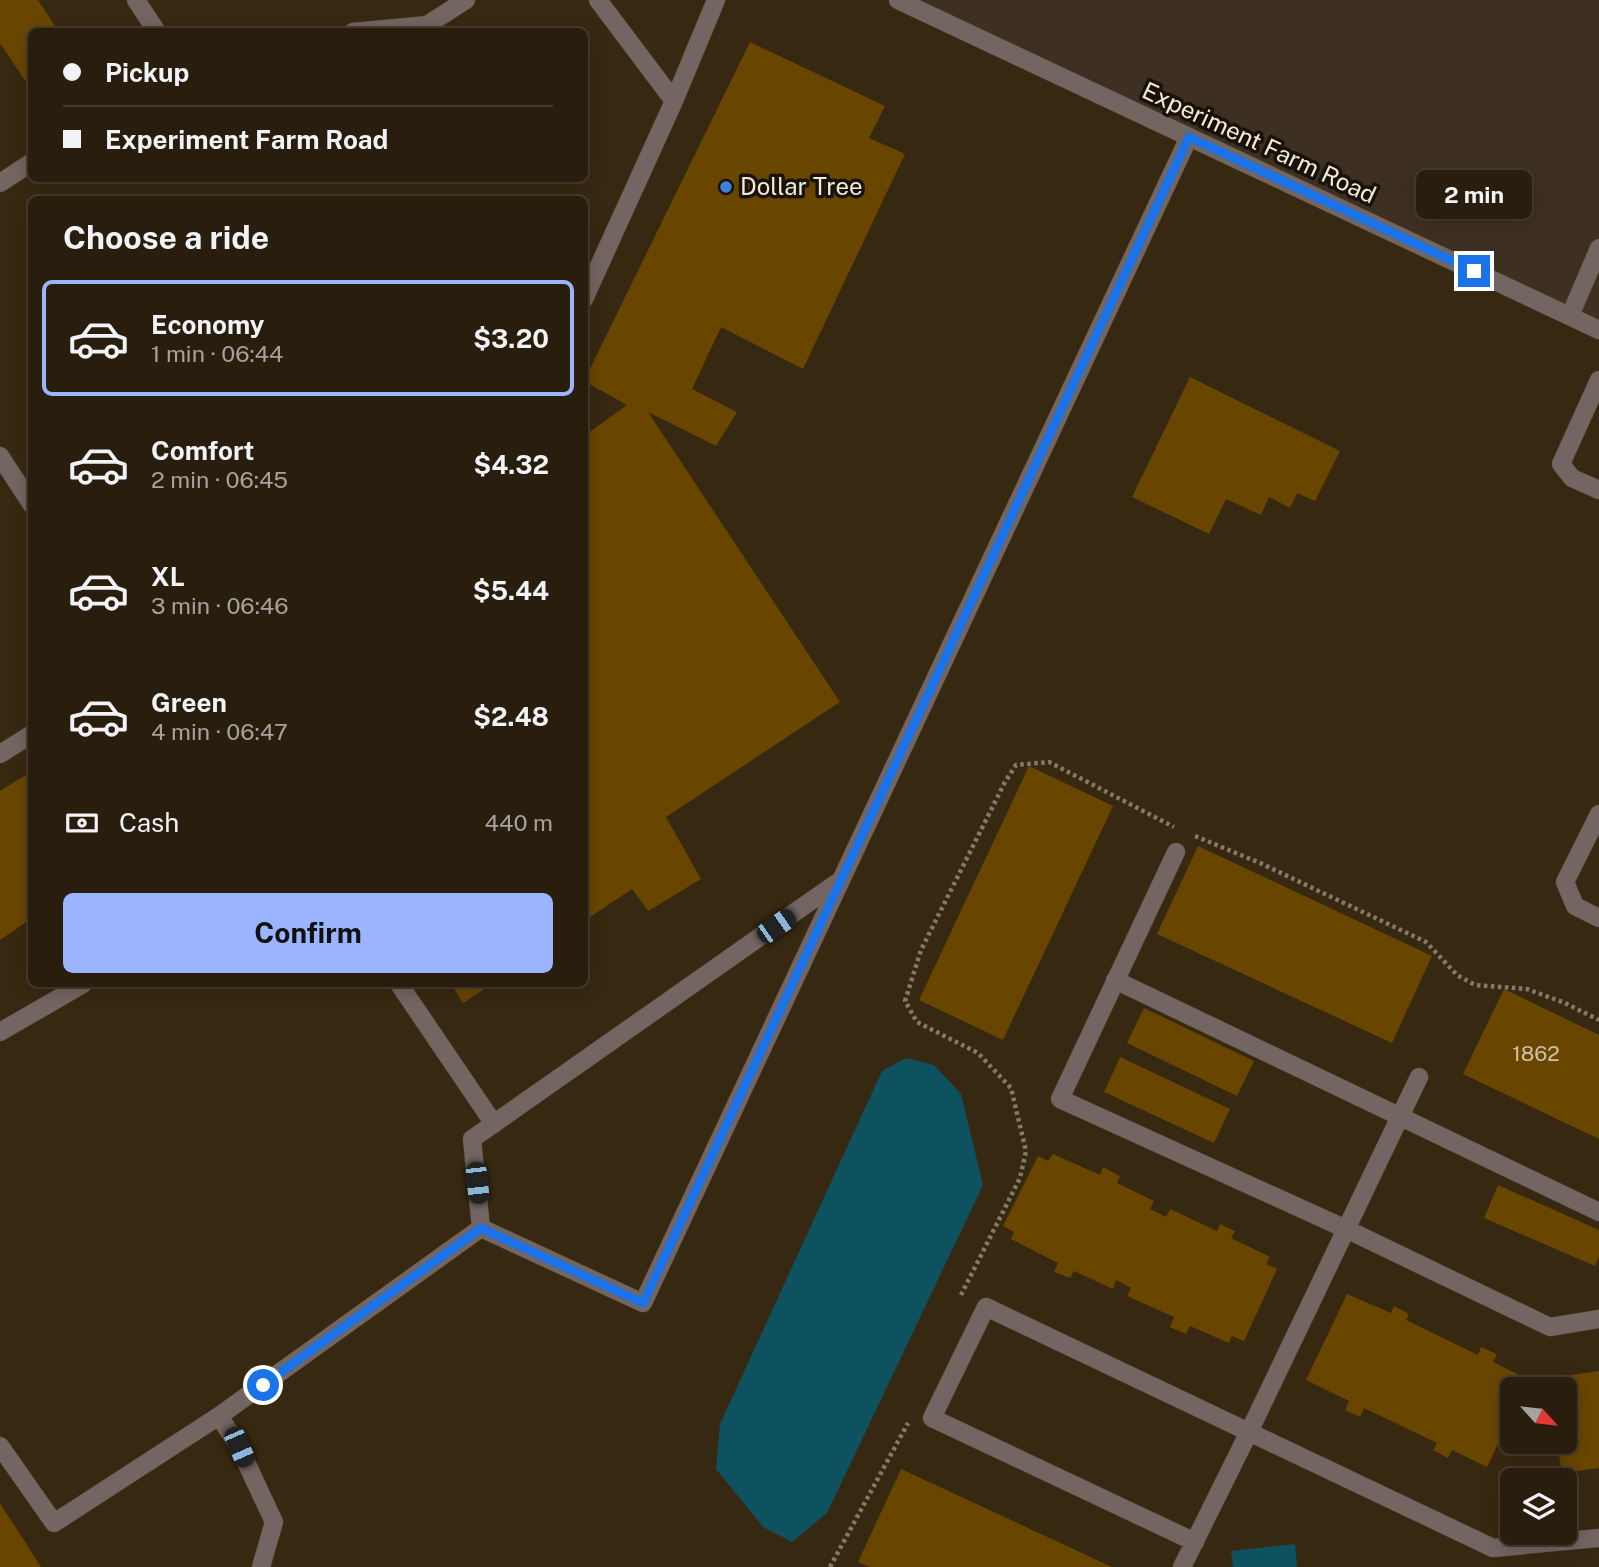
<!DOCTYPE html>
<meta charset="utf-8">
<style>
:root{--surface:#291e0d;--page:#352b1b;--text:#f1f3f6;--muted:#a5a29d;--line:#453c2e;--accent:#9ab5fd}
body{margin:0;font-family:"Public Sans",sans-serif;background:var(--page);color:var(--text);height:100vh;display:flex;flex-direction:column;font-size:26px;white-space:nowrap}
*{box-sizing:border-box;margin:0}
p{font-size:23px;color:var(--muted)}
.icon{flex:none;width:38px;height:38px;fill:none;stroke:currentColor;stroke-width:2;stroke-linecap:round;stroke-linejoin:round}
.map{position:relative;flex:1;overflow:hidden}
.panel{position:absolute;left:28px;top:196px;width:560px;height:791px;display:flex;flex-direction:column;background:var(--surface);border-radius:10px;box-shadow:0 4px 18px #0003,0 0 0 2px var(--line)}
.panel>*{flex:none}
.banner{position:absolute;left:28px;top:28px;width:560px;height:154px;border-radius:10px;box-shadow:0 4px 18px #0003,0 0 0 2px var(--line);display:grid;align-content:center;height:154px;padding:0 35px;background:var(--surface)}
.needle{width:46px;rotate:117deg}
.tools{position:absolute;left:1500px;top:1377px;display:grid;gap:14px}
.tools a{display:grid;place-items:center;width:77px;height:77px;border-radius:10px;background:var(--surface);box-shadow:0 4px 18px #0003,0 0 0 2px var(--line);font-size:35px}
.end{position:absolute;width:32px;height:32px;margin:-16px;border:9px solid #1a73e8;background:#fff;box-shadow:0 0 0 4px #fff}
.from{border-radius:50%}
.bubble{position:absolute;height:49px;border-radius:10px;background:var(--surface);box-shadow:0 4px 18px #0003,0 0 0 2px var(--line);font-size:23px;font-weight:700;line-height:49px;text-align:center}
.car{position:absolute;width:21px;height:42px;margin:-21px -10px;border-radius:9px;box-shadow:0 0 5px 2px #0007;background:linear-gradient(#222 24%,#8ab4d8 0 40%,#222 0 76%,#8ab4d8 0 86%,#222 0)}
.banner b{display:flex;align-items:center;gap:24px;height:66px;font-size:26px}
.banner b+b{border-top:2px solid var(--line)}
.banner i{width:18px;height:18px;background:var(--text)}
ul{padding:0;list-style:none}
li{display:flex;align-items:center;gap:21px;height:116px;margin:0 14px 10px;padding:0 21px;border:4px solid transparent;border-radius:10px}
li div{flex:1}
li b{display:block;font-size:26px}
li em{font-style:normal;font-weight:700}
li.selected{border-color:var(--accent)}
li>.icon{width:63px;height:63px;stroke-width:1.5}
h2{padding:0 35px;font-size:32px;line-height:84px}
.pay{display:flex;align-items:center;gap:18px;height:77px;padding:0 35px;font-size:26px}
.pay p{margin-inline-start:auto}
.primary-button{display:flex;gap:14px;margin-top:auto;padding:14px 35px}
.primary-button a{flex:1;height:80px;border-radius:10px;background:var(--accent);color:#111;font-size:28px;font-weight:700;line-height:80px;text-align:center}
.map>svg:first-child{display:block}
.industrial{fill:#3e2f23}
.water{fill:#0e525f}
.building{fill:#694600}
.lines{fill:none;stroke-linecap:round;stroke-linejoin:round}
.minor-casing{stroke:#51432d;stroke-width:19}
.path{stroke:#867966;stroke-width:4.5;stroke-dasharray:3.5 3.5;stroke-linecap:butt}
.minor{stroke:#736561;stroke-width:18}
.route{stroke:#1a73e8;stroke-width:9}
.shop-dot{fill:#3f7fe0;stroke:#191209;stroke-width:2.5}
.labels{text-anchor:middle;stroke-width:7;stroke-linejoin:round;paint-order:stroke}
.number-label{font-size:21px;fill:#d0c1a5}
.street-label{font-size:24px;fill:#f3eadc;stroke:#191209}
.poi-label{font-size:24px;fill:#f3eadc;stroke:#191209;text-anchor:start}
</style>
<div class="map">
<svg width="1599" height="1567" viewBox="0 0 1599 1567">
<rect width="100%" height="100%" fill="#372811"/>
<!-- industrial -->
<path class="industrial" d="M898,0H1599V330Z"/>
<!-- water -->
<path class="water" d="M906,1058L934,1065L961,1094L983,1185L827,1513L792,1542L763,1527L716,1469L720,1424L882,1071Z
M1295,1544L1297,1567H1233L1231,1551Z"/>
<!-- building -->
<path class="building" d="M0,0H38L59,32H32V91L0,43Z
M750,42L885,106L869,138L905,154L803,369L721,327L692,389L737,412L716,446L648,412L840,702L666,817L701,879L648,911L632,889L584,921V436L627,405L584,381Z
M1190,377L1340,451L1315,501L1297,493L1290,508L1269,497L1261,515L1226,499L1209,534L1132,497Z
M1029,766L1113,806L1003,1040L919,1000Z
M32,771V918L0,940V791Z
M1198,846L1432,956L1392,1043L1157,934Z
M451,984H492L463,1003Z
M1504,989L1599,1035V1139L1463,1074Z
M1144,1008L1254,1061L1237,1096L1127,1043Z
M1120,1057L1230,1109L1214,1143L1104,1092Z
M1053,1154L1100,1175L1103,1167L1120,1176L1117,1183L1154,1201L1150,1209L1166,1217L1170,1209L1217,1231L1220,1224L1235,1231L1231,1238L1270,1257L1266,1264L1277,1269L1244,1341L1232,1336L1229,1343L1190,1326L1186,1334L1170,1327L1174,1317L1127,1296L1131,1288L1116,1280L1113,1289L1074,1271L1070,1278L1054,1272L1058,1263L1011,1239L1014,1232L1003,1226L1038,1156L1048,1161Z
M1498,1185L1599,1230V1257L1595,1266L1484,1218Z
M1347,1294L1391,1313L1394,1306L1409,1314L1406,1320L1478,1355L1481,1347L1497,1354L1493,1362L1529,1380L1524,1390H1512V1415L1487,1467L1452,1450L1448,1458L1433,1450L1437,1443L1364,1408L1360,1417L1345,1410L1349,1401L1306,1380Z
M1599,1371V1468L1562,1473L1557,1442H1564V1390H1550L1548,1378Z
M901,1469L1112,1567H870L858,1562Z
M0,1503L41,1567H0Z"/>
<g class="lines">
<!-- minor casing -->
<g class="minor-casing">
<path id="minor" d="M136,0L157,32
M598,0L674,101
M898,0L1599,330
M353,32L427,25L466,0
M0,183L32,162
M584,299L674,101L716,0
M1570,316L1599,248
M1599,380L1561,464L1572,478L1599,490
M0,456L32,505
M0,754L32,734
M1599,814L1565,882L1575,906L1599,918
M1176,852L1060,1099L1346,1229L1550,1327L1599,1319
M1115,980L1599,1212
M399,984L494,1124
M0,1032L83,984
M481,1228L643,1303L1189,137
M219,1416L239,1447L274,1522L261,1567
M0,1446L54,1523L219,1416L481,1228L472,1139L838,882
M1195,1542L932,1418L986,1307L1493,1548L1599,1538
M1182,1567L1249,1432L1419,1077"/>
</g>
<!-- path -->
<path class="path" d="M1195,836L1260,863L1426,942L1457,975L1475,985L1527,989L1565,1003L1599,1020
M961,1295L1020,1178L1026,1151L1011,1088L978,1053L917,1022L905,1001L921,950L1005,782L1016,765L1049,762L1174,827
M830,1567L908,1423"/>
<!-- minor -->
<use href="#minor" class="minor"/>
</g>
<g class="lines">
<!-- route -->
<path class="route" d="M263,1385L481,1228L643,1303L1189,137L1474,271"/>
</g>
<!-- markers -->
<circle class="shop-dot" cx="726" cy="187" r="7"/>
<g class="labels">
<!-- number labels -->
<g class="number-label">
<text x="1536" y="1061">1862</text>
</g>
<!-- street labels -->
<g class="street-label">
<text transform="translate(1259 143) rotate(25)" y="8">Experiment Farm Road</text>
</g>
<!-- poi labels -->
<g class="poi-label">
<text x="740" y="195">Dollar Tree</text>
</g>
</g>
</svg>
<div class="tools">
<a><svg class="needle" viewBox="-14 -14 28 28"><path d="M0-13l5 13h-10z" fill="#e53935"/><path d="M0 13l5-13h-10z" fill="#a5a29d"/></svg></a>
<a><svg class="icon" aria-label="layers" viewBox="0 0 24 24"><path d="M12 4l9 5-9 5-9-5zM3 14l9 5 9-5"/></svg></a>
</div>
<i class="end from" style="left:263px;top:1385px"></i>
<i class="end" style="left:1474px;top:271px"></i>
<div class="bubble" style="left:1416px;top:170px;width:116px">2 min</div>
<i class="car" style="left:776px;top:926px;rotate:55deg"></i>
<i class="car" style="left:477px;top:1183px;rotate:174deg"></i>
<i class="car" style="left:239px;top:1447px;rotate:156deg"></i>
<div class="banner">
<b><i class="from"></i>Pickup</b>
<b><i></i>Experiment Farm Road</b>
</div>
<section class="panel">
<h2>Choose a ride</h2>
<ul>
<li class="selected"><svg class="icon" aria-label="car" viewBox="0 0 24 24"><path d="M5 17H2v-5l4-1 3-4h7l3 4 3 1v5h-3M9 17h6M6 11h13"/><circle cx="7" cy="17" r="2"/><circle cx="17" cy="17" r="2"/></svg><div><b>Economy</b><p>1 min · 06:44</p></div><em>$3.20</em></li>
<li><svg class="icon" aria-label="car" viewBox="0 0 24 24"><path d="M5 17H2v-5l4-1 3-4h7l3 4 3 1v5h-3M9 17h6M6 11h13"/><circle cx="7" cy="17" r="2"/><circle cx="17" cy="17" r="2"/></svg><div><b>Comfort</b><p>2 min · 06:45</p></div><em>$4.32</em></li>
<li><svg class="icon" aria-label="car" viewBox="0 0 24 24"><path d="M5 17H2v-5l4-1 3-4h7l3 4 3 1v5h-3M9 17h6M6 11h13"/><circle cx="7" cy="17" r="2"/><circle cx="17" cy="17" r="2"/></svg><div><b>XL</b><p>3 min · 06:46</p></div><em>$5.44</em></li>
<li><svg class="icon" aria-label="car" viewBox="0 0 24 24"><path d="M5 17H2v-5l4-1 3-4h7l3 4 3 1v5h-3M9 17h6M6 11h13"/><circle cx="7" cy="17" r="2"/><circle cx="17" cy="17" r="2"/></svg><div><b>Green</b><p>4 min · 06:47</p></div><em>$2.48</em></li>
</ul>
<div class="pay"><svg class="icon" aria-label="cash" viewBox="0 0 24 24"><path d="M3 7h18v10H3z"/><circle cx="12" cy="12" r="2"/></svg>Cash<p>440 m</p></div>
<div class="primary-button"><a>Confirm</a></div>
</section>
</div>
